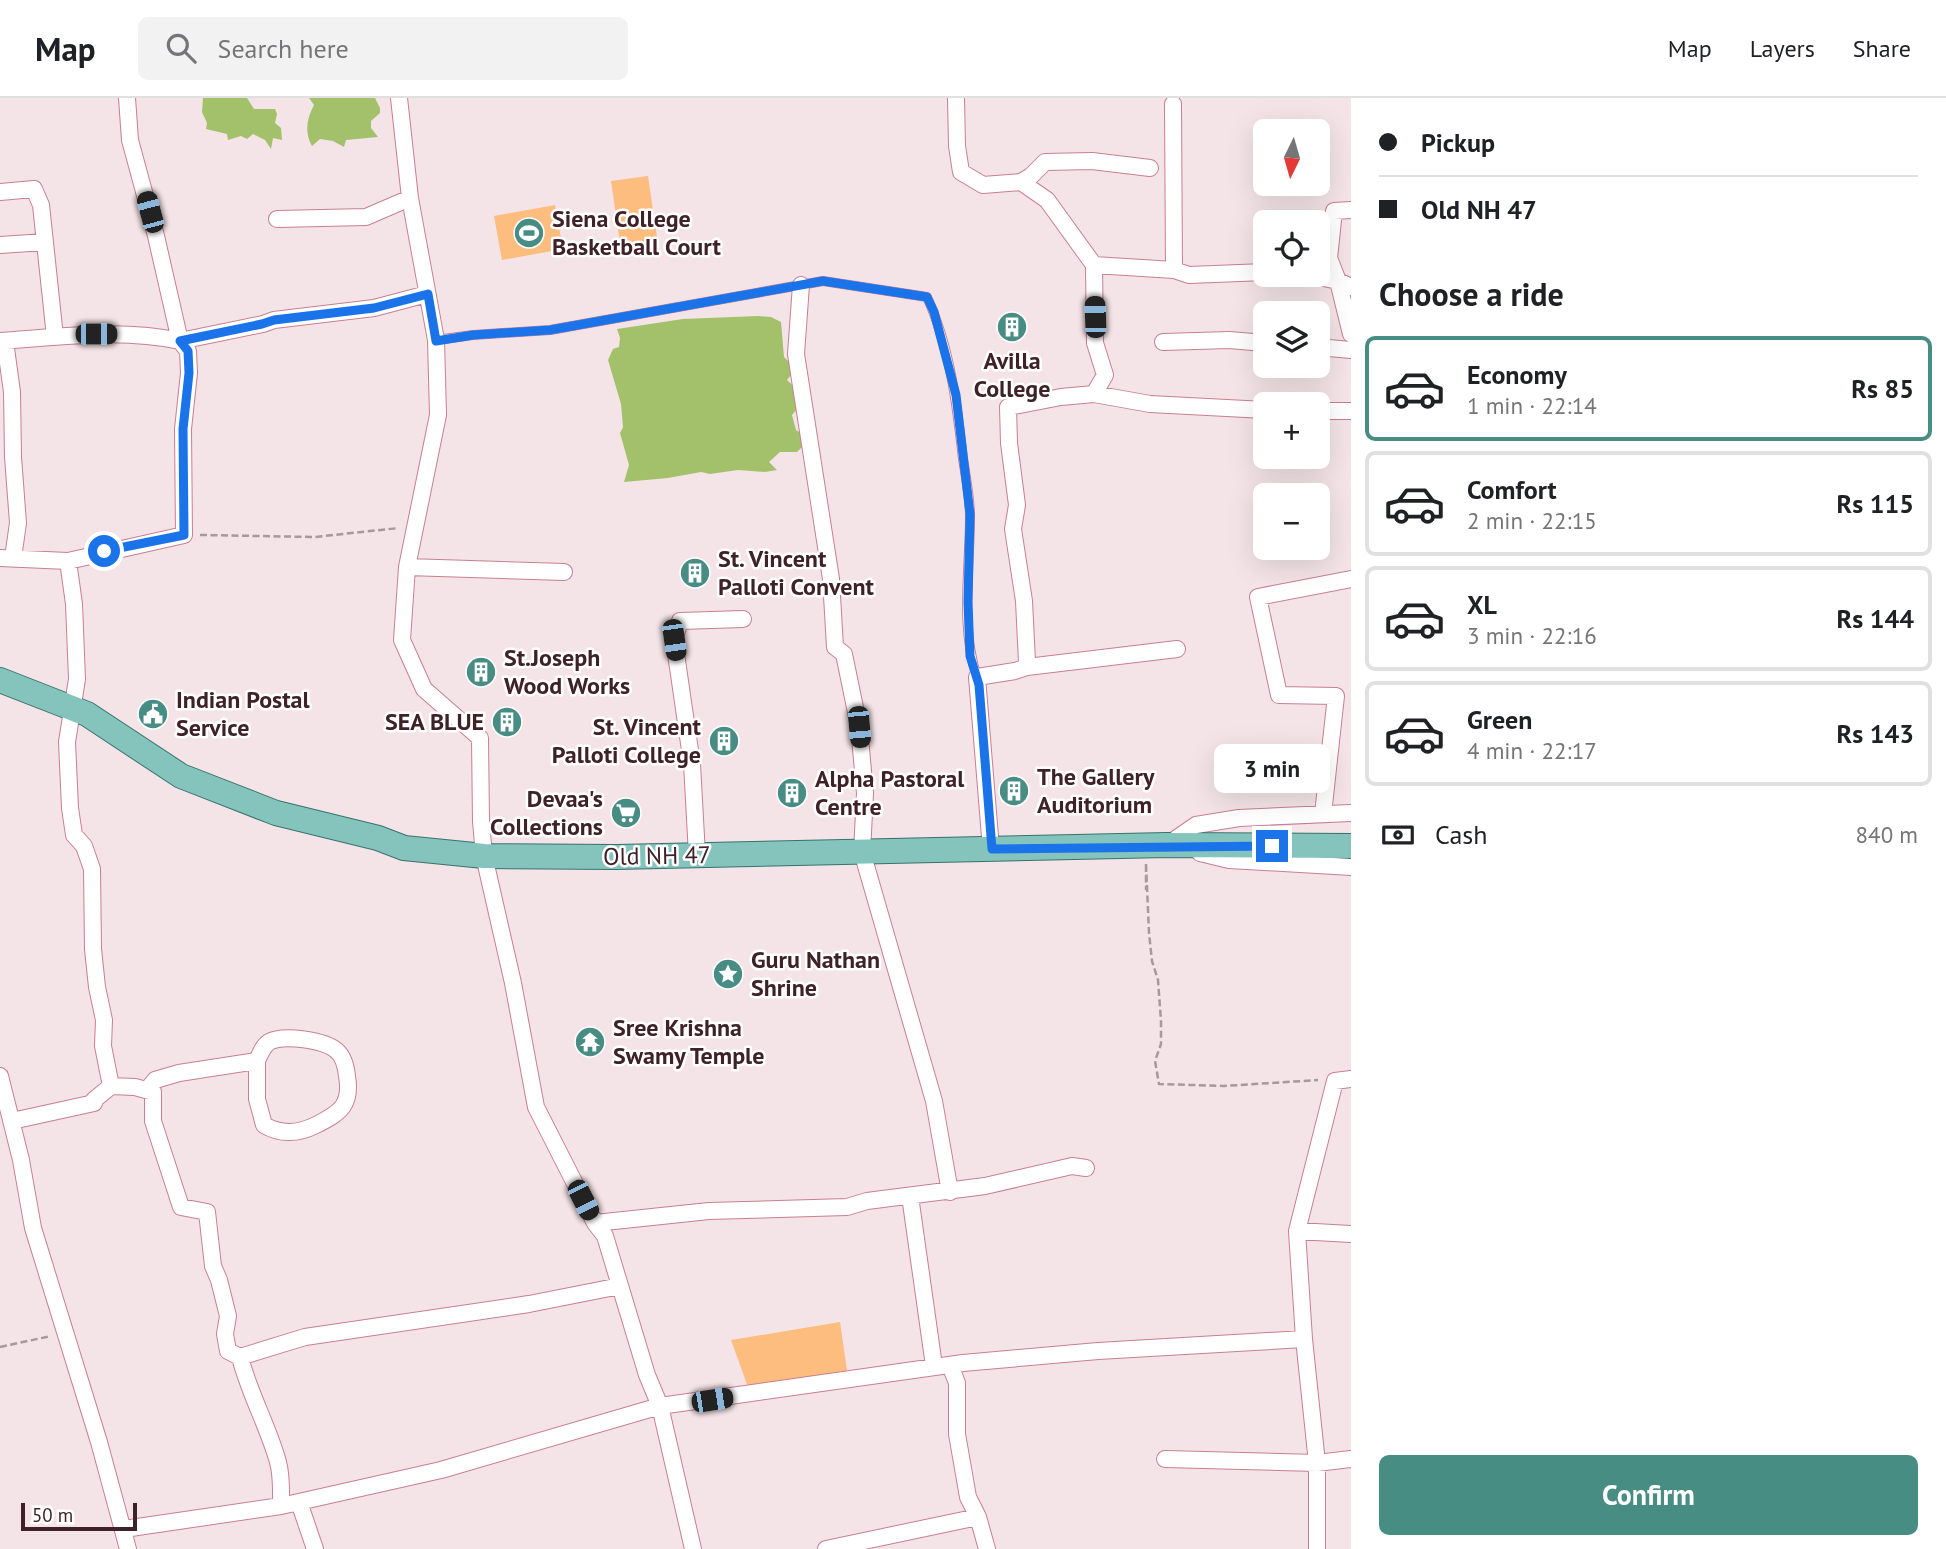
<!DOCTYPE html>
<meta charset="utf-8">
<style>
:root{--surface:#fff;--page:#f2f2f2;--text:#202124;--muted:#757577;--line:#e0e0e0;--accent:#478d84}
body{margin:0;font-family:"PT Sans",sans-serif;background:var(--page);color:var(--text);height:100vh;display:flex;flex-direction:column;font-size:26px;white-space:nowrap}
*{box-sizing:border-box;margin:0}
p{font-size:23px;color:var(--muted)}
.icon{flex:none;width:38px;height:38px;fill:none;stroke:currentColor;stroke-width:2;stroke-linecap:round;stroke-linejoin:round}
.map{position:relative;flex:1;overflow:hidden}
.panel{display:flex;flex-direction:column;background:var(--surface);width:595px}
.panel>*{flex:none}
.hud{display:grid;align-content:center;height:154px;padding:0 28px;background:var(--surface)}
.needle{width:46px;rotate:185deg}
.controls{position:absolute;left:1253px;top:21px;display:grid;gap:14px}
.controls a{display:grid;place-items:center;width:77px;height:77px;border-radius:10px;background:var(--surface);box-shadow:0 7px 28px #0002;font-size:35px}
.scale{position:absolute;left:21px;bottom:18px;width:116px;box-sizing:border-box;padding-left:7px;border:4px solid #3f2128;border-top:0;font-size:19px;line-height:24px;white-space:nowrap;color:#3f2128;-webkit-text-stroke:5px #fff;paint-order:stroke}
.end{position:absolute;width:32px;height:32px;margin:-16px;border:9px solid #1a73e8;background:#fff;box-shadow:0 0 0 4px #fff}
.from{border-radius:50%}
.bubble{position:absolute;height:49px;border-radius:10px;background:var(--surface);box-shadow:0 7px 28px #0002;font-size:23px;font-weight:700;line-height:49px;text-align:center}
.car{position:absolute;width:21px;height:42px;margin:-21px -10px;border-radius:9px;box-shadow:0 0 5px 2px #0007;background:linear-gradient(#222 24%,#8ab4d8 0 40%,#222 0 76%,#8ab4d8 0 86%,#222 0)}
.hud b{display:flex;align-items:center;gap:24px;height:66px;font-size:26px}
.hud b+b{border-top:2px solid var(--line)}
.hud i{width:18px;height:18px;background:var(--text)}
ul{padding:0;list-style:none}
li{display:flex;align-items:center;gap:21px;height:105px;margin:0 14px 10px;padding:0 14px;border:4px solid var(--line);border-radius:10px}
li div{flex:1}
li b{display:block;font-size:26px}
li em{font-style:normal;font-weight:700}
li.current{border-color:var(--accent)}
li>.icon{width:63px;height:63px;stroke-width:1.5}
h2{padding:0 28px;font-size:32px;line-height:84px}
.pay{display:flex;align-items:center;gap:18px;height:77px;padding:0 28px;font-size:26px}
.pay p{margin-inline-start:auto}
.button{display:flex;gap:14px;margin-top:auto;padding:14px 28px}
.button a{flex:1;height:80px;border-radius:10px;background:var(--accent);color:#fff;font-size:28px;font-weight:700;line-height:80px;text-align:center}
header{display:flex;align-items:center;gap:42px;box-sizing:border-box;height:98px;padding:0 35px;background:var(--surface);border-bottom:2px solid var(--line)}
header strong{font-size:33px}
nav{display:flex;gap:38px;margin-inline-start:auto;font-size:24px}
.search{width:490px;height:63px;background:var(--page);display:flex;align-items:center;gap:18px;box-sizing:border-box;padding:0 24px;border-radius:10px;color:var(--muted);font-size:26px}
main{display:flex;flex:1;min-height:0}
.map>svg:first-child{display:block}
.green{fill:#fcbd7f}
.water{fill:#a3c16a}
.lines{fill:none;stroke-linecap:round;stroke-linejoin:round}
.service-casing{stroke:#c87f90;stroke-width:10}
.minor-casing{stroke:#c87f90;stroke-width:18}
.primary-casing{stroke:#38726c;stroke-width:26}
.path{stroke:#ab969a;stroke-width:2.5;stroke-dasharray:7 3.5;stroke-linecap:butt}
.service{stroke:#fff;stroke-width:8}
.minor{stroke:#fff;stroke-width:16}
.primary{stroke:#85c4bd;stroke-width:24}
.route{stroke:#1a73e8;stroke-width:9}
.labels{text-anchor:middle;stroke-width:5;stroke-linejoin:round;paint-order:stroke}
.poi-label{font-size:24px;font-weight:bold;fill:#3f2128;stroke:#fff;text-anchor:start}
.street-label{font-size:24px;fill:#3f2128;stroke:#fff}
</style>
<header>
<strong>Map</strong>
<div class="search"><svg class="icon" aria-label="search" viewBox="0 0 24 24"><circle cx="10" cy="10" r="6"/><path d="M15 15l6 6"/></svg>Search here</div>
<nav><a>Map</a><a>Layers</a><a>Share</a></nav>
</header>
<main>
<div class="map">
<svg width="1351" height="1451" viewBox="0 0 1351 1451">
<rect width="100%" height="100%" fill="#f4e4e7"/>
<!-- green -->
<path class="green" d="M648,78L658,146L621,152L611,83Z
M555,107L563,151L502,162L494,118Z
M840,1224L848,1279L749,1292L731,1242Z"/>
<!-- water -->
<path class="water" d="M203,0H247L254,11H275L277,16L275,25L281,30L282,42L273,40L271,51L265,42L253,36L247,41L241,38L228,42L227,36L206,31L207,25L202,14Z
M309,0H375L380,10V15L371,23V30L378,39L346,42L344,49L333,43L320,41L312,48C304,34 307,20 314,7Z
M758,218L771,219L781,224L784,259L793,268L790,271L791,277L787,282L800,294L799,309L792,317L796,332L804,337V347L797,354H780L769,364L777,372L765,374L738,372L710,376L701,374L668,380L624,384L629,367L620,335L623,329L621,306L608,262L613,251L619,249L620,240L617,231L683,221Z"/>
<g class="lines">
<!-- service casing -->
<g class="service-casing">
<path id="service" d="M436,242L473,237L550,232L823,183L927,199C950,249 957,307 963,361C966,380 970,400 970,419C970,471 960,529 977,579"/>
</g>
<!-- minor casing -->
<g class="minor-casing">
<path id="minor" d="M127,0L130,42L156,138L180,243L263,226L274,222L374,210L427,196
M399,0L410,100L436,242L438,317L407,469L402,542L424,591L480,640L481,723L484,758L513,885L536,1009L595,1125L605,1138L647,1277L660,1308L693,1451
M956,0L957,48L961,74L983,87L1021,84L1047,102L1094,167L1095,245L1105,277L1094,296L1061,299L1008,309L1009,345L1017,407L1013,431L1024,503L1027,564V569L1015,573L977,579L991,751
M1173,6L1174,172
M1021,84L1031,78L1045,64L1092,63L1150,70
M0,94L34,91L41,107L55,239
M1351,112L1334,113L1329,160L1338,183L1351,236
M277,121L366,119L410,100
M0,147L45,144
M1094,167L1174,172L1189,177L1265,174
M1309,177L1338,183L1351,189
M801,187L796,256L831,481L835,549L844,556L859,629L865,695L862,754L934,1003L950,1094
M0,243C60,239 121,230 180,243L188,253L189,275L183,331L184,437L68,463L74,506L77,581L67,644L70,710L74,737L84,748L92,771L93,851L97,889L104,922L103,948L111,988L135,989L153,994V1023L181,1109L207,1114L213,1168L219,1182L228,1218L225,1236L228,1253L240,1259
M5,243L12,294L13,359L18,425L13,460
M1163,244L1229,242L1265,245
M1318,249L1351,252
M1094,296L1150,306L1265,312
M1318,313H1351
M0,460L68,463
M407,469L564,474
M1027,569L1177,551
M1323,716L1336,598L1279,597L1258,499L1351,481
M1167,747L1196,727L1239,720L1351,715
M1200,755L1229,762L1351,769
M697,757L692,666L674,542L680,523L743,521
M0,978L21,1062L33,1130L99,1344L128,1451
M147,992L155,982L179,975L257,963C260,956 263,948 269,944C283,936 325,942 337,953C344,959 346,969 347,978C352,1007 340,1015 316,1027C298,1036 281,1037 264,1027L257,1001V963
M12,1023L94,1005V1002L111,988
M910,1098L934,1268
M595,1125L709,1113L847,1109L867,1103L985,1088L1072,1068L1086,1070
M1297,1133L1351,1136
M950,1267L957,1285V1336L968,1399L978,1419L987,1451
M1165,1361L1317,1365L1351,1361
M299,1404L315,1451
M281,1408C281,1393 282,1379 278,1364C268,1328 249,1295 240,1259L305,1239L529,1206L620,1188
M124,1431L281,1408L441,1372L660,1308L963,1265L1098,1253L1304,1241
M826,1451L978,1419
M1317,1451V1365L1304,1241L1297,1133L1335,983L1351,981"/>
</g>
<!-- primary casing -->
<g class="primary-casing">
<path id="primary" d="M0,582L87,616L181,678L276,715L378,740L404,750L484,758L616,759L1167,747L1351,748"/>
</g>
<!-- path -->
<path class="path" d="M200,437L315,439L399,430
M1146,766L1149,835L1152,863L1158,882L1161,923V946L1155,963L1159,986L1224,988L1318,982
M1146,767V792
M0,1249L51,1238"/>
<!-- service -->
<use href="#service" class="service"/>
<!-- minor -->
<use href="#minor" class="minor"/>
<!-- primary -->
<use href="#primary" class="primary"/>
</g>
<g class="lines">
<!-- route -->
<path class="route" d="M104,453L184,437L183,331L189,275L188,253L180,243L262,226L274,222L374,210L428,196L436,243L473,237L550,232L823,183L927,199L934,214L956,297L970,416L968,504L970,558L979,587L992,751L1272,748"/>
</g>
<!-- icons -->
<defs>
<g id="stadium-disc" transform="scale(1.575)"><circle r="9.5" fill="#478d84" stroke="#fff"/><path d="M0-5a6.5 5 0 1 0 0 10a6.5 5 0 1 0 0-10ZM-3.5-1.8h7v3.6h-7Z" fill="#fff"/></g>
<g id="building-disc" transform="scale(1.575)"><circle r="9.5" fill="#478d84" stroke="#fff"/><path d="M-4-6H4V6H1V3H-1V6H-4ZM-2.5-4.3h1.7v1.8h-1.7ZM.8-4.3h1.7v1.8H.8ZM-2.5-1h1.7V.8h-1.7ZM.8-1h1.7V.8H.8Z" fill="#fff"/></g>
<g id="civic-disc" transform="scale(1.575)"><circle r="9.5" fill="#478d84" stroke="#fff"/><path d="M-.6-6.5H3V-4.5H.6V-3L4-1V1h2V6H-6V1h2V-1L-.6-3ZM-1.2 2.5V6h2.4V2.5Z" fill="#fff"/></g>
<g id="supermarket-disc" transform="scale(1.575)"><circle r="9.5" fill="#478d84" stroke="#fff"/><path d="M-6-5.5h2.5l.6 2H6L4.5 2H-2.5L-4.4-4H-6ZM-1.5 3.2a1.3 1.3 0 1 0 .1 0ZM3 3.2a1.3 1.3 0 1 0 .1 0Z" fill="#fff"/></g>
<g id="sight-disc" transform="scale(1.575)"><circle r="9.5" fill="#478d84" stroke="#fff"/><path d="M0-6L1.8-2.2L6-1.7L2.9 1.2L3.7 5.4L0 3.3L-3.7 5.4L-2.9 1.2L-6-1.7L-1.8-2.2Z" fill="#fff"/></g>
<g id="temple-disc" transform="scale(1.575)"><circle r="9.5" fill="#478d84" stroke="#fff"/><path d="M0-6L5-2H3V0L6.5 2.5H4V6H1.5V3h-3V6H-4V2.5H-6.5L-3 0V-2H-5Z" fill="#fff"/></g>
</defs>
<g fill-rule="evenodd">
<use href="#stadium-disc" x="529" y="135"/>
<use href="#building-disc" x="1012" y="229"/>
<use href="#building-disc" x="695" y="475"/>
<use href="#building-disc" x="481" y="574"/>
<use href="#civic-disc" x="153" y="616"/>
<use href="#building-disc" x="507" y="624"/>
<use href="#building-disc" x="724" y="643"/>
<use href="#building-disc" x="1014" y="693"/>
<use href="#building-disc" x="792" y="695"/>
<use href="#supermarket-disc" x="626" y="715"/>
<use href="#sight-disc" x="728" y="876"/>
<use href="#temple-disc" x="590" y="944"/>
</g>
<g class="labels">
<!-- poi labels -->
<g class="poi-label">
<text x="552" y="129">Siena College<tspan x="552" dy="28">Basketball Court</tspan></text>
<text x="1012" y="271" text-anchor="middle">Avilla<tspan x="1012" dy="28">College</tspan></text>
<text x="718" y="469">St. Vincent<tspan x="718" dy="28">Palloti Convent</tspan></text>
<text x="504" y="568">St.Joseph<tspan x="504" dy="28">Wood Works</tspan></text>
<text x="176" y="610">Indian Postal<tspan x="176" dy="28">Service</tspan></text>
<text x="484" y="632" text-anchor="end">SEA BLUE</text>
<text x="701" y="637" text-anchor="end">St. Vincent<tspan x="701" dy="28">Palloti College</tspan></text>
<text x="1037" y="687">The Gallery<tspan x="1037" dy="28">Auditorium</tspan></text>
<text x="815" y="689">Alpha Pastoral<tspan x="815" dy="28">Centre</tspan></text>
<text x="603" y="709" text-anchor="end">Devaa's<tspan x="603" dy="28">Collections</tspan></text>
<text x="751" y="870">Guru Nathan<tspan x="751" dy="28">Shrine</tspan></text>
<text x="613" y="938">Sree Krishna<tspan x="613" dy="28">Swamy Temple</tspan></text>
</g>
<!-- street labels -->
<g class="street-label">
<text transform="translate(657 758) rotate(-1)" y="8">Old NH 47</text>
</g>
</g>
</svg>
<div class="controls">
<a><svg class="needle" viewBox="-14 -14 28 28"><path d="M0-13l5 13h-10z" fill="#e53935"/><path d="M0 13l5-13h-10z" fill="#757577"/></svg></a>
<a><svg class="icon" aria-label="locate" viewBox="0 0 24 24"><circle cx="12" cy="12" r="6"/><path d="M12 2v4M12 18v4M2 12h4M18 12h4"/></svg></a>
<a><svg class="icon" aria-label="layers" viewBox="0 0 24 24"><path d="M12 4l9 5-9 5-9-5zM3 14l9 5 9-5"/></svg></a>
<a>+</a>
<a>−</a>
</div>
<div class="scale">50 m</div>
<i class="end from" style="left:104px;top:453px"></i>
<i class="end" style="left:1272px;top:748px"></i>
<div class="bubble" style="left:1214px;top:646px;width:116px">3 min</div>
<i class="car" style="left:150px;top:114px;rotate:345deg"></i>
<i class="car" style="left:1095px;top:219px;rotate:358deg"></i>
<i class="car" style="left:96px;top:236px;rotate:90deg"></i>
<i class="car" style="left:674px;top:542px;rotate:172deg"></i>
<i class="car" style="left:859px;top:629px;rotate:175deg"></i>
<i class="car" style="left:583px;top:1102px;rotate:153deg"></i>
<i class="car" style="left:712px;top:1302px;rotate:81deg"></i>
</div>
<section class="panel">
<div class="hud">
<b><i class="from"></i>Pickup</b>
<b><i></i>Old NH 47</b>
</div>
<h2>Choose a ride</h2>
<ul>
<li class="current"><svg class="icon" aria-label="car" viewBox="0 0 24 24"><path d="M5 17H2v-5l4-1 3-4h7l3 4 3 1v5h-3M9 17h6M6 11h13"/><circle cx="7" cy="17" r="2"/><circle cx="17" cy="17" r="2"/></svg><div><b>Economy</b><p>1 min · 22:14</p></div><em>Rs 85</em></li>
<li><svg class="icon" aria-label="car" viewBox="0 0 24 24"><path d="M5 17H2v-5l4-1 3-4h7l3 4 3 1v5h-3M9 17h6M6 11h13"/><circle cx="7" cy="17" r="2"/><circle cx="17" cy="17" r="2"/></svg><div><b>Comfort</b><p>2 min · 22:15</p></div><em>Rs 115</em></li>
<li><svg class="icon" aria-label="car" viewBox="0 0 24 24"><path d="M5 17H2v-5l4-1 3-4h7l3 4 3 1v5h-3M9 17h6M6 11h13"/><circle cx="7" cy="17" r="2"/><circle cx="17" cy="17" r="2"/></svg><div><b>XL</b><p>3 min · 22:16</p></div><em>Rs 144</em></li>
<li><svg class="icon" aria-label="car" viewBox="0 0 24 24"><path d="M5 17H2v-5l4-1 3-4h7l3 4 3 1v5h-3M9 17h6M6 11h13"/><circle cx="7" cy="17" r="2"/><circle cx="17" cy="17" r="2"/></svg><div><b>Green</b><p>4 min · 22:17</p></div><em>Rs 143</em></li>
</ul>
<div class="pay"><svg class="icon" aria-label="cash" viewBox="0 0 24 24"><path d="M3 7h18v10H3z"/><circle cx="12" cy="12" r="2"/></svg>Cash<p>840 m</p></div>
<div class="button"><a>Confirm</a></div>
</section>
</main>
